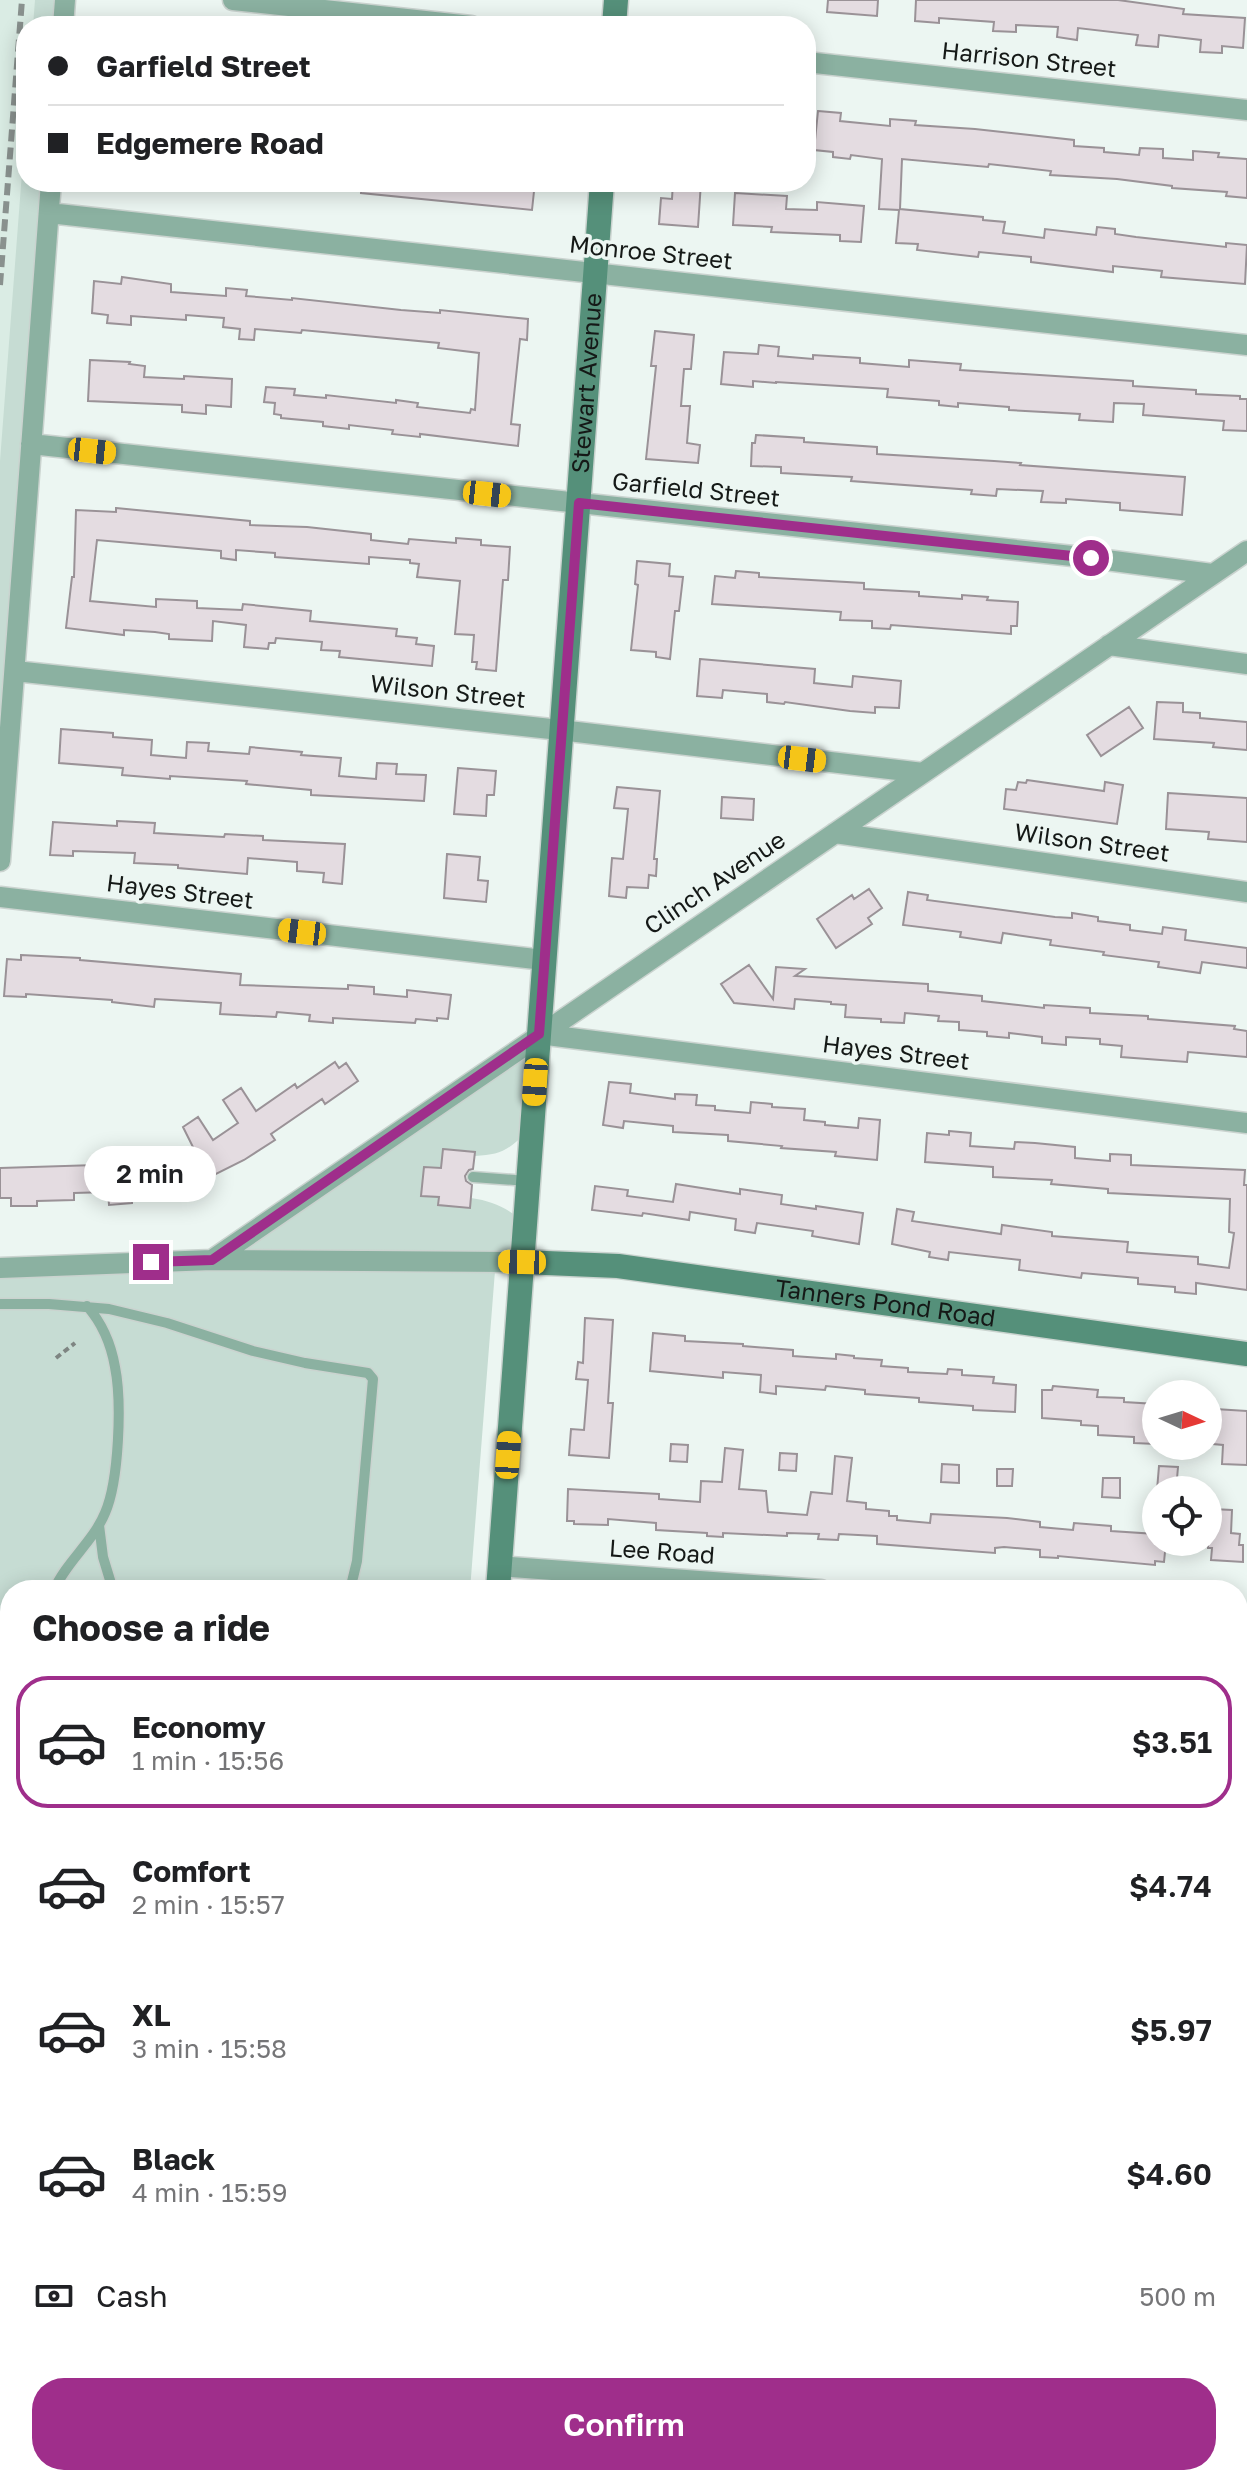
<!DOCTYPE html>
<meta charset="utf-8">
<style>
:root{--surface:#fff;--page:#f6f6f6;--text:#202124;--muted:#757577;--line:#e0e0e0;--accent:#9f2e8b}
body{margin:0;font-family:"Golos Text",sans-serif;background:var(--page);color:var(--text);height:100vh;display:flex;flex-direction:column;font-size:30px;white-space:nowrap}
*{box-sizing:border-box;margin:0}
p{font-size:26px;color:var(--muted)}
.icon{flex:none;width:44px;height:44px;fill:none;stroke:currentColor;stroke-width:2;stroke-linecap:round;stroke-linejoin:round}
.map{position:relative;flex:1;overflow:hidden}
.drawer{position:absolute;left:0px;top:1580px;width:1248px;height:906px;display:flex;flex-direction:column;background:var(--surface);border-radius:32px 32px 0 0;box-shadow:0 4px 20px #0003}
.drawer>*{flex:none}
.top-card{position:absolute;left:16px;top:16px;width:800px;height:176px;border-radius:32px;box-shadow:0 4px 20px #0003;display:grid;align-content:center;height:176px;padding:0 32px;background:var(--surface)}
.needle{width:52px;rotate:94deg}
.tools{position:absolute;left:1142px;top:1380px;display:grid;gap:16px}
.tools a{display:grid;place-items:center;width:80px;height:80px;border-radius:50%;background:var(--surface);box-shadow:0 4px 20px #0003;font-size:40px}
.end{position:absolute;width:36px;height:36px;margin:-18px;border:10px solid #9f2e8b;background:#fff;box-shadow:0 0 0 4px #fff}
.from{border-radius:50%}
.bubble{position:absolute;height:56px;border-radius:28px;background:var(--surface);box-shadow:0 4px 20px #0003;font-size:26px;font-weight:600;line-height:56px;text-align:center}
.car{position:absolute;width:24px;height:48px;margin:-24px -12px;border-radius:10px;box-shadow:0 0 6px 2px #0007;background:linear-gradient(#f5c518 24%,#345 0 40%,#f5c518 0 76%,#345 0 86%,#f5c518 0)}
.top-card b{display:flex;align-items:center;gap:28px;height:76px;font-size:30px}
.top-card b+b{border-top:2px solid var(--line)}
.top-card i{width:20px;height:20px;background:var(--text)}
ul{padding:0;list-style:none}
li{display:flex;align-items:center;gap:24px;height:132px;margin:0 16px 12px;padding:0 16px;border:4px solid transparent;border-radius:32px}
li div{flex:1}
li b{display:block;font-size:30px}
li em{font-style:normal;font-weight:600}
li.selected{border-color:var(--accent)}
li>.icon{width:72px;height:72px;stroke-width:1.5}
h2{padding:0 32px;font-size:36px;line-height:96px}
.pay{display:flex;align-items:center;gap:20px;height:88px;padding:0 32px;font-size:30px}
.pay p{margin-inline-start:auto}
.primary-button{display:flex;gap:16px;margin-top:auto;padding:16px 32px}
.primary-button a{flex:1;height:92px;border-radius:32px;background:var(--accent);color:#fff;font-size:32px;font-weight:600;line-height:92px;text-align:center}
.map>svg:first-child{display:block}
.built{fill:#daece4}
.green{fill:#c6dcd3}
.building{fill:#e4dce1;stroke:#9a9297;stroke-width:2}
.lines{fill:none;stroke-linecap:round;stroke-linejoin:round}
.lane-casing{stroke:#cad3cf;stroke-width:13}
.street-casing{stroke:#cad3cf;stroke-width:23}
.secondary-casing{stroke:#cad3cf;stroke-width:27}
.path{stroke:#7e8582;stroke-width:4;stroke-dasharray:6 4;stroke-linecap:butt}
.lane{stroke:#8bb1a1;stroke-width:10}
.street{stroke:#8bb1a1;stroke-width:20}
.secondary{stroke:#55907a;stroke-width:24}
.rail{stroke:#89918e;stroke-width:6;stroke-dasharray:12 6;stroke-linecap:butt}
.route{stroke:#9f2e8b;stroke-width:10}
.labels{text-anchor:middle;stroke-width:7;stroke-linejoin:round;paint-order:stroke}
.street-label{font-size:24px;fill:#151917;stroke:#ecf6f2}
</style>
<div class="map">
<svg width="1247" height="2485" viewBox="0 0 1247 2485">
<rect width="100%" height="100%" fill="#ecf6f2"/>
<!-- built -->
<path class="built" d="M0,0H37L35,26H26V145L0,497Z"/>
<!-- green -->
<path class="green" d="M35,0H62L60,26H33Z
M26,120V182H48L0,844V461Z
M531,1046L525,1134C507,1151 499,1155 475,1156L474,1151L443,1149L441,1168L424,1167L421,1195L439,1197V1205L469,1208L471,1198C491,1201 503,1206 519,1218L516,1257L496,1258L470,1590H10V2476H403L402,2485H0V1271L212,1263Z"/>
<!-- building -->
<path class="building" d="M828,0H878L877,16L827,12Z
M916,0H1118L1184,9L1183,14L1245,18L1243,48L1222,46V53L1200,52L1201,40L1159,35L1158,47L1136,45L1138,35L1078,28L1077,40L1057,37L1058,27L1016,25V32L993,31L994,22L939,18V23L915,21Z
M818,111L841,113L840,121L890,126V119L916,121L915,125L975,129L1074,140V146L1104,148V152L1139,155L1140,148L1163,149V158L1193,160V151L1219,153L1218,157L1247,159V198L1226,196L1227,192L1172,188V186L1117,179L1050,175L1051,171L989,164L988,167L902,159L900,209L983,217V220L1005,222L1003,233L1044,238L1045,229L1096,235L1097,227L1115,229V234L1136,237L1226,247V243L1247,245L1245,284L1161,277L1162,271L1113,266V272L1031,262V257L979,252L978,257L917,250L918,244L896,243L899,210L879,209L882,159L851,155L850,159L833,157V152L814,150Z
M362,182H535L532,210L361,193Z
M673,182H701L698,227L659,224L661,198L672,199Z
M735,193L787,196L786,209L817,210V202L864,206L861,242L840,241V235L771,232L772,227L733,225Z
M122,277L171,284V292L226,296V288L247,290L246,296L292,300V298L401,310L440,313V310L528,319L527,340L520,339L511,424L520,425L518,446L420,434V437L392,434L393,430L349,425V429L323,426V422L281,418V415L274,414L275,403L264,402L266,387L295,389L294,395L326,398V395L396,403V400L418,403L417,407L470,413L471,409L475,410L479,353L438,348L439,343L302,330L301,333L255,329L254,340L239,339L240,329L223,327L224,318L186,315V320L131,316V325L107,323L108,315L92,313L94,281L121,284Z
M655,331L694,335L691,369H684L681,406H690L687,443L700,445L698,463L646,459L656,366H651Z
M759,345L779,347L778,356L813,359V355L860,358V363L909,367V360L961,364L960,370L1133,381V386L1196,390V394L1240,396V399H1247V431L1223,430L1224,421L1143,415L1144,404L1114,403L1113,422L1079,420L1080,414L1009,410V407L958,403V407L939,405V401L887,397L888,389L776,382V383L753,381V387L721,384L724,352L758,354Z
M90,360L130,362L129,364L145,366L144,377L184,379V376L232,379L231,407L206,405V414L182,412V405L88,401Z
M756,435L804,438V442L877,447V454L994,461L1021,463L1020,465L1185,477L1182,515L1120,510V503L1066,499V503L1041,502L1043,491L997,489L996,496L971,494L972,490L851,481L852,477L781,473V467L751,466L752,443H755Z
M116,508L250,521V525L307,527L371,534V540L408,544L409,539L456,543V538L481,540V545L510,547L508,580H503L496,671L476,669L477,662H472L474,635L455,634L460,581L417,577L419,564L410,563V560L369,557V564L275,557V553L236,550V560L221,558V551L97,540L90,601L156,607V599L197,601V608L242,610L243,604L311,611L310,621L397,629L396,636L417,638L416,644L434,646L432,666L339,657L340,651L321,650L322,642L276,638L275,643H269L268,649L244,647L246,625L213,621L212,641L169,639V634L155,632L124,630V635L66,628L72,577H74L76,510L116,512Z
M637,561L670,564L669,576L683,577L679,611H675L670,659L656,657V652L631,650L638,585L635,584Z
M736,571L759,573V577L864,583V589L919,592V596L962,599V595L988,597L987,600L1018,602L1017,626H1011V634L891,625L890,629L872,628V621L840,620L841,612L712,604L715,576L735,578Z
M700,659L815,669L814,683L852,687L853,676L901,681L899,708L875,707V713L850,711L785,702L784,704L767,702V694L723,690L722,698L697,696Z
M1157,702L1183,703V712L1200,713V718L1247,722V750L1213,747L1214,743L1154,739Z
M1129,707L1143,728L1101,756L1087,735Z
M61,729L113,733V737L152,740L151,755L186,758L187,742L209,743L208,751L249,754L250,747L302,752L301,755L341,758L339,776L376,779L377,763L397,764L396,774L426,775L424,801L311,795V790L246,784L247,781L170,776V779L122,775L123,768L59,763Z
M458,768L496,771L494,795H487L486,816L454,814Z
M1027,780L1104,791L1105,782L1123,785L1117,824L1004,809L1006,789L1016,790L1018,782L1026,783Z
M617,787L660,791L654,859H657L656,876L649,875L648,888L627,887L626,898L609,896L612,858L623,859L628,809L614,808Z
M1168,793L1247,798V842L1208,839L1209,832L1166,829Z
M722,797L754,799L753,820L721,818Z
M117,821L155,823L154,833L224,837L225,834L263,836V840L345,844L342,884L323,882L324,873L297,871V862L248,858L247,874L178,868V865L134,863L135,853L73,851V856L50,855L53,822L117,826Z
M447,854L480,857L478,880L488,881L486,902L444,898Z
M869,889L882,908L868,918L872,924L836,948L817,919L852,895L854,899Z
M908,892L928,895L927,900L1055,917L1072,918V913L1098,917V921L1130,925V930L1162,934L1163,927L1186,930L1185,940L1247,948V968L1202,962L1200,973L1158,967L1159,962L1103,955L1104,952L1050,945L1051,940L1003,933L1001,943L960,937L961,932L903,925Z
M21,955L80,958V960L241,974L240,985L348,989V985L374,987V994L407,997V990L451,995L448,1019L437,1018V1021L416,1019L415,1023L333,1018V1023L309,1021L310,1015L277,1012L276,1017L220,1014L221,1003L155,999L154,1007L112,1002V1000L26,994V997L4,996L7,959L21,960Z
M749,965L773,999L776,967L805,969L795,976L928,984V991L982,996V1001L1044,1008V1005L1090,1008V1013L1148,1016V1019L1235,1026L1234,1029L1247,1031V1057L1188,1052L1187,1062L1121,1057L1122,1046L1100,1044V1039L1066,1037V1045L1042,1043V1037L1009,1033V1038L987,1036V1032L959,1030V1022L938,1021L939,1016L905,1013L904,1023L881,1022V1019L845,1017L846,1005L831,1004V1002L795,999L794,1009L734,1003L721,984Z
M335,1062L339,1068L346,1063L358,1081L325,1104L322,1099L271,1134L275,1140L244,1160L202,1181L188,1155L195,1151L183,1127L198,1117L213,1140L238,1123L223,1100L241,1088L256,1111L295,1084L297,1088Z
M609,1082L631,1084L630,1093L675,1099V1094L697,1095L696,1105L715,1106V1110L750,1113L751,1102L772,1104V1107L805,1109L804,1120L825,1122V1125L858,1128L859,1118L880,1120L877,1160L835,1156L836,1152L781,1148L782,1146L728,1141V1135L673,1132V1126L624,1121L623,1128L603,1125Z
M949,1131L971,1133L970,1146L1014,1149L1015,1142L1035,1143L1075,1147V1158L1110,1161V1154L1131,1155V1165L1245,1170L1244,1185H1247V1290L1196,1283V1294L1175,1292V1287L1138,1284V1278L1082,1273L1081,1278L1019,1270L1020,1260L949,1252L948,1260L929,1257L930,1252L892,1244L897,1209L914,1212L912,1221L1001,1234L1002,1225L1052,1232V1236L1128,1242L1127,1252L1198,1257V1264L1229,1268L1234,1233L1229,1232L1230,1199L1108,1193V1189L1051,1184L1052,1180L993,1177V1167L925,1162L927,1133L949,1135Z
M443,1149L475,1152L473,1169L469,1170L465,1176L466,1181L472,1185L470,1208L438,1205L439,1197L421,1196L424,1167L441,1168Z
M171,1163L173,1196L132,1199V1203L109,1205L108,1192L74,1193V1200L37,1201V1206H11V1198H0V1168L96,1165V1168Z
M676,1184L740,1194V1189L782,1195L781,1204L816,1209V1206L863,1213L859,1244L812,1236L813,1231L757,1223L755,1233L735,1230L736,1219L690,1212L689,1220L643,1213L642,1216L592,1210L595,1186L628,1190L627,1196L673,1202Z
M585,1318L613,1320L608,1403H613L609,1458L569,1455L571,1429L584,1430L588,1380L576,1379L578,1362L583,1363Z
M653,1333L685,1336V1341L743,1344V1346L793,1350V1356L836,1359V1354L854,1356V1358L882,1360L881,1366L908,1368V1372L947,1374L948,1369L962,1370V1375L994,1377L993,1383L1016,1385L1015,1412L973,1410V1406L919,1402V1398L865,1394V1390L826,1386L825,1390L776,1386V1394L760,1392L761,1375L723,1372V1378L650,1371Z
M1053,1386L1098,1390L1097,1397L1124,1398V1402L1156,1404V1444L1134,1443V1437L1098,1435V1426L1081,1425V1421L1042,1418V1390H1052Z
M1215,1409L1247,1411V1465L1222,1464L1223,1445L1213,1444Z
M671,1444L688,1445L687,1462L670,1461Z
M725,1448L743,1450L739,1489L766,1491L768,1512L807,1515L811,1492L832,1494L835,1456L852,1458L847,1501L866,1503V1509L889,1511V1516H897V1520L930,1523L931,1514L1007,1518L1040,1522V1527L1073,1530L1074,1523L1111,1526V1531L1156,1534V1542H1166L1164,1562L1155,1561V1565L1058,1556V1558L1040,1557V1550L1004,1547L995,1548V1553L877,1544V1536L839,1534L838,1540L818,1539L819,1534L787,1533V1536L723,1533V1537L707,1536V1533L656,1530V1523L608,1519V1525L574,1524V1521H567L568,1489L659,1494V1499L700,1502L701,1481L722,1482Z
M780,1453L797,1454L796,1471L779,1470Z
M942,1464L959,1465V1483L941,1482Z
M1159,1466L1178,1467L1176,1490H1157Z
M997,1469H1013L1012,1486H997Z
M1103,1478H1120V1498L1102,1497Z
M1212,1509L1232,1510L1231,1533L1240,1534L1239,1545H1243V1562L1211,1560L1212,1548H1208V1526L1211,1527Z"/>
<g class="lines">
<!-- lane casing -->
<g class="lane-casing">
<path id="lane" d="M473,1177L527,1181
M0,1304H49L109,1309L167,1323L253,1351L305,1363L368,1373L373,1379L357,1561L350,1590
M99,1525L103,1557L113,1590
M54,1590C66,1562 93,1542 105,1513C119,1481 122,1402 115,1367C111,1344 102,1323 87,1306
M0,1751L10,1750"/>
</g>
<!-- street casing -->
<g class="street-casing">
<path id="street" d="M233,0L471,26
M63,26L65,0
M806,62L1247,110
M49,213L1247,345
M31,444L1091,558L1212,574
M1109,645L1247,664
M15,671L560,730L923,773
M835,833L1247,892
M0,861L51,182
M0,897L544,960
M539,1034L1247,1123
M212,1260L1247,551
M0,1268L212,1260L522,1262
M499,1566L821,1590
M1238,1621L1247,1622
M1238,1867H1247
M1238,2113H1247
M1238,2359H1247
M1242,2485L1247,2415"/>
</g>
<!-- secondary casing -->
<g class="secondary-casing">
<g id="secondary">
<path d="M614,26L616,0"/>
<path id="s1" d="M522,1262L618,1266L1247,1354"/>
<path id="s2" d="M498,1590L602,182"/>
<path d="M430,2485L431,2476"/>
</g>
</g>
<!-- path -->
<path class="path" d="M56,1358L75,1343"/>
<!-- lane -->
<use href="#lane" class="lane"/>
<!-- street -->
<use href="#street" class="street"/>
<!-- secondary -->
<use href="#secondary" class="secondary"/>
<!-- rail -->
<path class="rail" d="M0,285L22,0"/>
</g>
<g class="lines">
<!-- route -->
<path class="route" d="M151,1262L212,1260L539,1034L579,503L1091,558"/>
</g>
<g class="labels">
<!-- street labels -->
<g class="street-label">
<text transform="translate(1029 60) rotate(6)" y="8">Harrison Street</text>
<text transform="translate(651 253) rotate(6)" y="8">Monroe Street</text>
<text dy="8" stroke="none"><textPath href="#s2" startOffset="1210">Stewart Avenue</textPath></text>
<text transform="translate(696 490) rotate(6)" y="8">Garfield Street</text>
<text transform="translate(448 692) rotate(6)" y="8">Wilson Street</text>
<text transform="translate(1092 843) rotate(8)" y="8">Wilson Street</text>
<text transform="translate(715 883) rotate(-34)" y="8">Clinch Avenue</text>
<text transform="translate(180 892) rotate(7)" y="8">Hayes Street</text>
<text transform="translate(896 1053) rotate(7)" y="8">Hayes Street</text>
<text dy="8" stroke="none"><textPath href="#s1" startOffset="366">Tanners Pond Road</textPath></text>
<text transform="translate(662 1552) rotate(4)" y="8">Lee Road</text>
</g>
</g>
</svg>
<div class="tools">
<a><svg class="needle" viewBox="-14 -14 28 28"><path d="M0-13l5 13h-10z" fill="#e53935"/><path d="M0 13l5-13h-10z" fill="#757577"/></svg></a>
<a><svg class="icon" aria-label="locate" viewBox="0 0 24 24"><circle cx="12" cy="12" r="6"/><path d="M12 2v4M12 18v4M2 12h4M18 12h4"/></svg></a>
</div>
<i class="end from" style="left:1091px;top:558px"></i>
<i class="end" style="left:151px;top:1262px"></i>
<div class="bubble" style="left:84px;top:1146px;width:132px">2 min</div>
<i class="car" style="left:92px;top:451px;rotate:96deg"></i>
<i class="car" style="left:487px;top:494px;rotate:96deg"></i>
<i class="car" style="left:802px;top:759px;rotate:97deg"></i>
<i class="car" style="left:302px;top:932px;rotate:277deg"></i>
<i class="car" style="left:535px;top:1082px;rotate:184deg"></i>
<i class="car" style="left:522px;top:1262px;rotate:271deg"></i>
<i class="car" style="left:508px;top:1455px;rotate:4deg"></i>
<div class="top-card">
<b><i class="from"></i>Garfield Street</b>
<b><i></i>Edgemere Road</b>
</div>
<section class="drawer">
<h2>Choose a ride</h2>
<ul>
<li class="selected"><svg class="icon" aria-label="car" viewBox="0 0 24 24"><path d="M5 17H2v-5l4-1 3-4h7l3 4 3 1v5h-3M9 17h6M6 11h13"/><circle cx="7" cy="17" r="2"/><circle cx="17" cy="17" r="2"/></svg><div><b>Economy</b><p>1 min · 15:56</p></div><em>$3.51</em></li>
<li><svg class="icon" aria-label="car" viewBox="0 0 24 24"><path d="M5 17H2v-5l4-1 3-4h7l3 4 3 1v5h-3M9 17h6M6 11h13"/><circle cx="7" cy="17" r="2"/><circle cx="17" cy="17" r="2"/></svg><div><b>Comfort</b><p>2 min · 15:57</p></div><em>$4.74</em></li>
<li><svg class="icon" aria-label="car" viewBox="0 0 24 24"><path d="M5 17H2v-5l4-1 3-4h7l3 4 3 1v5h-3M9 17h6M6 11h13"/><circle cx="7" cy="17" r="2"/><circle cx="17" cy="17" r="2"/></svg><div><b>XL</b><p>3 min · 15:58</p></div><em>$5.97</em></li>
<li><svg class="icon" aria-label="car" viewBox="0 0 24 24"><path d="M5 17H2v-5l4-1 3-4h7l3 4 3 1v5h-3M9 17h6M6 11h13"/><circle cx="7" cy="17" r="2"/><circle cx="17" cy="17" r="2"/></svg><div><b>Black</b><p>4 min · 15:59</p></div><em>$4.60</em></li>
</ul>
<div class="pay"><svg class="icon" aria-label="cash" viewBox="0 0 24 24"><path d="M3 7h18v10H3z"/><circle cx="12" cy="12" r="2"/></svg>Cash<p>500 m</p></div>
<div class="primary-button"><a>Confirm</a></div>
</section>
</div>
